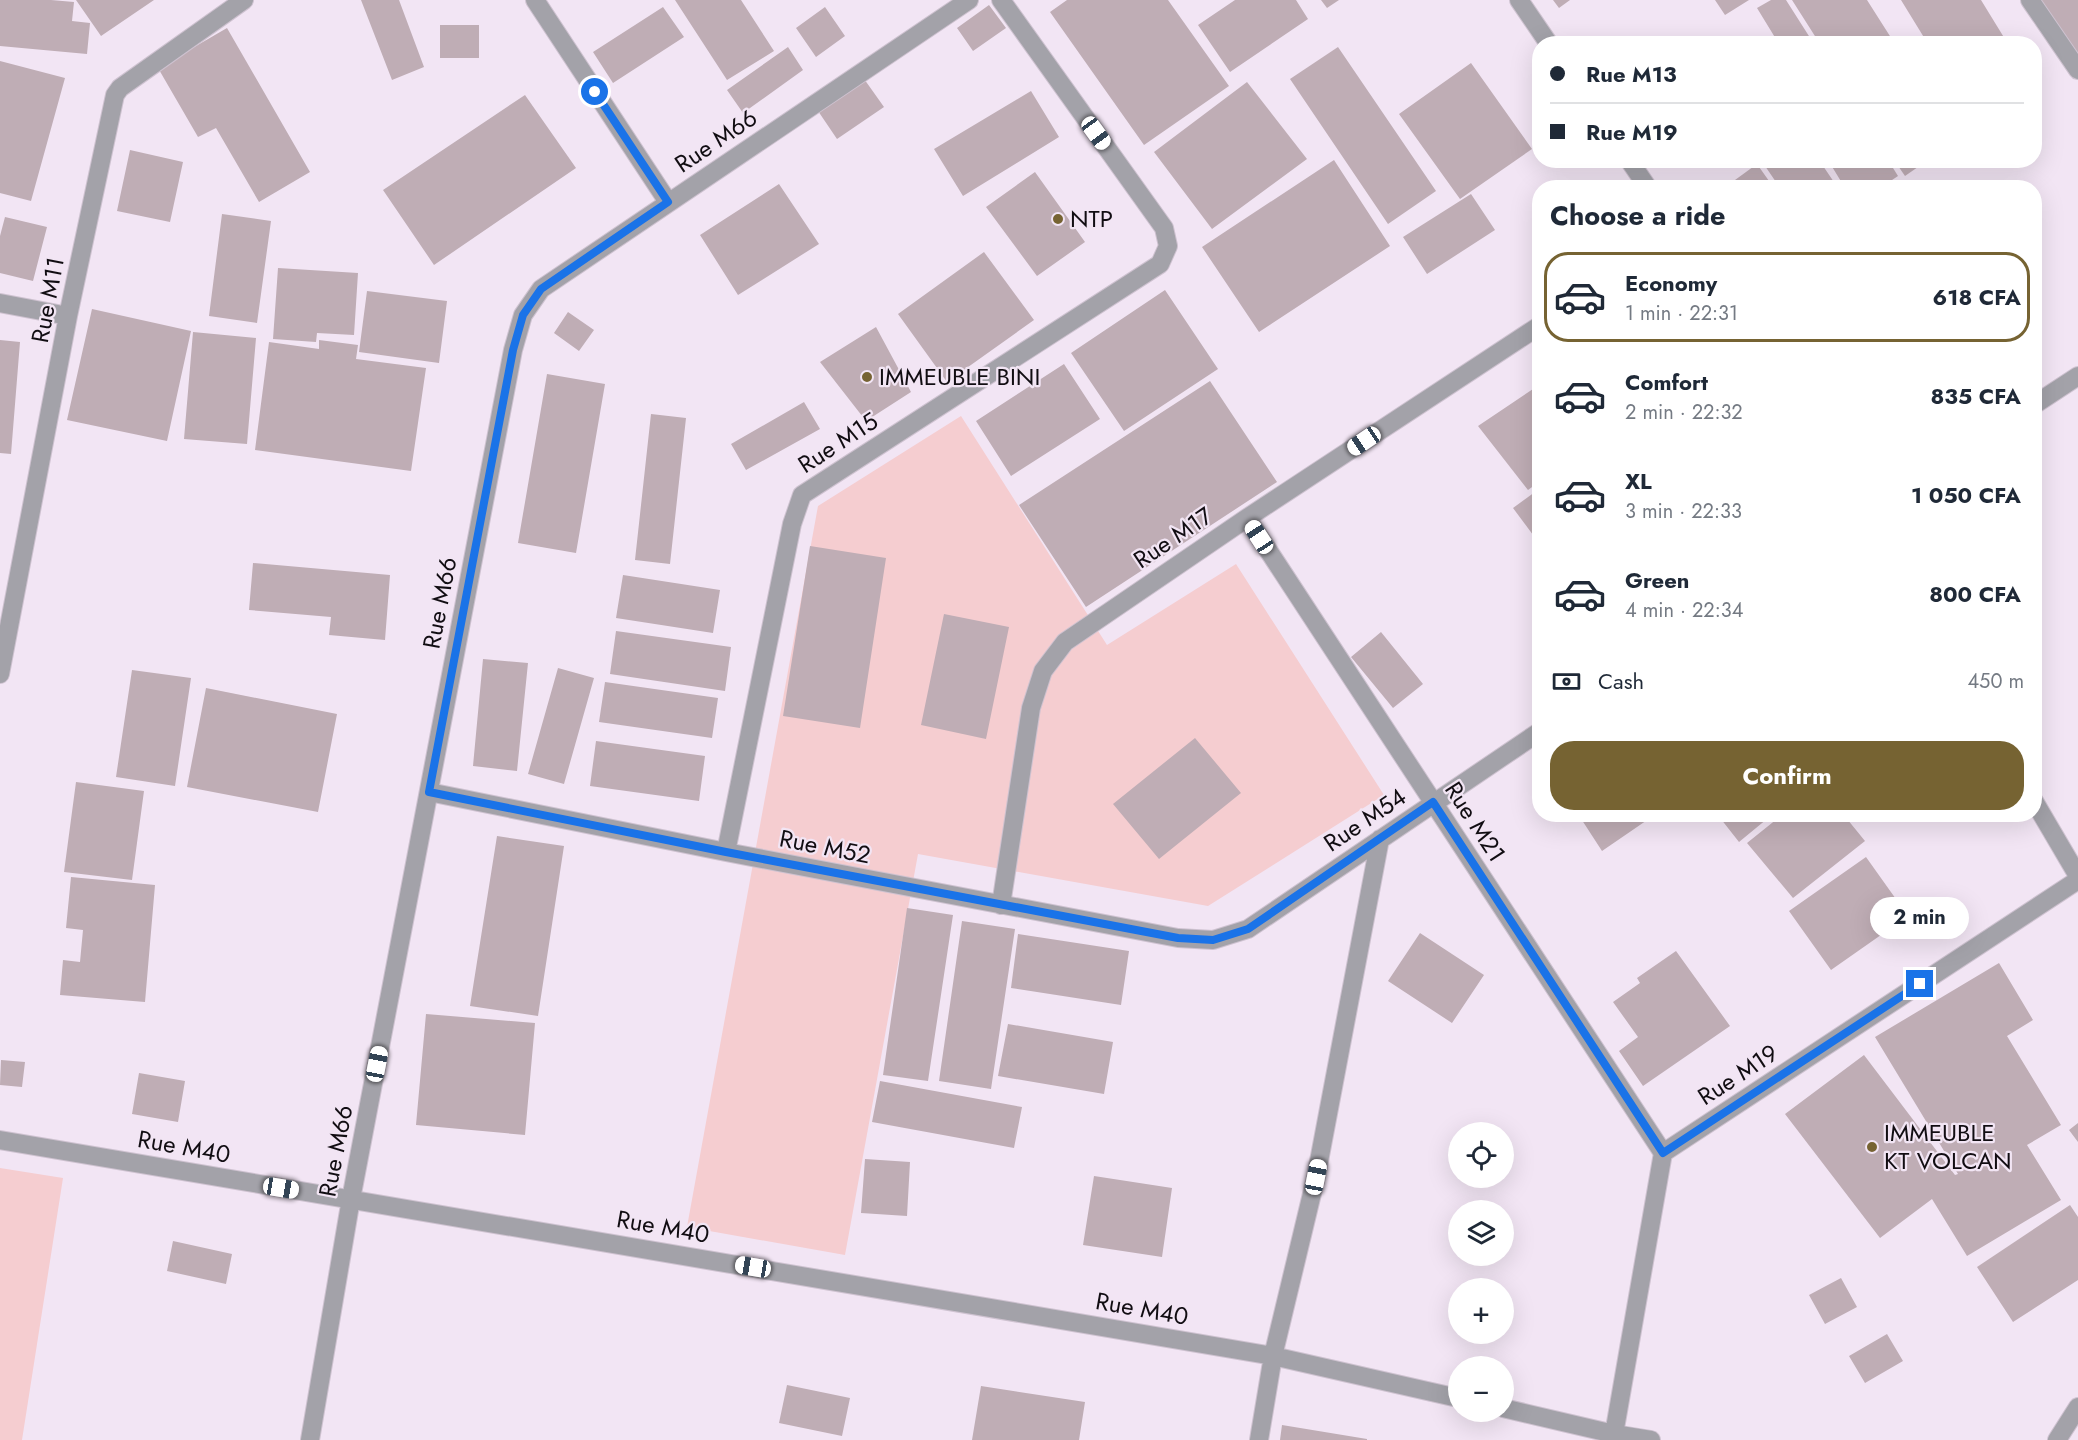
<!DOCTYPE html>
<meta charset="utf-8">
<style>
:root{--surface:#fff;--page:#f2f2f3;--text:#1f2937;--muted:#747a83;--line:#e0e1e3;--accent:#766332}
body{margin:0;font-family:Jost,sans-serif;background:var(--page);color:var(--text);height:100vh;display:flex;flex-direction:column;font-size:22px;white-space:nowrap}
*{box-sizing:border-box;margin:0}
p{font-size:20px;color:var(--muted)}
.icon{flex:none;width:33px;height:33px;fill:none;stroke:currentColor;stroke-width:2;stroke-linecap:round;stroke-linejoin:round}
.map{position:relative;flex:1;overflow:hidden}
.drawer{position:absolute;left:1532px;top:180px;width:510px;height:642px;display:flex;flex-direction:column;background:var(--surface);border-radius:24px;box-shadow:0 6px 24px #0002}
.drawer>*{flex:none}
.top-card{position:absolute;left:1532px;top:36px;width:510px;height:132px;border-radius:24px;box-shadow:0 6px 24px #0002;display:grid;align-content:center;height:132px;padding:0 18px;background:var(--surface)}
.fabs{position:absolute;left:1448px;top:1122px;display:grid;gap:12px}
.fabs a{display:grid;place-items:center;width:66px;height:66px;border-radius:50%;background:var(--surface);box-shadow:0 6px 24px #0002;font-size:30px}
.end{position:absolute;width:27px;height:27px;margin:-14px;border:8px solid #1a73e8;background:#fff;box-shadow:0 0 0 3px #fff}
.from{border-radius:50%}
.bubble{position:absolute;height:42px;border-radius:21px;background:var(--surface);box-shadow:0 6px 24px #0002;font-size:20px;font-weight:700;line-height:42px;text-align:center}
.car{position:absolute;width:18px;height:36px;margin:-18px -9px;border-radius:8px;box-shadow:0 0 4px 2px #0007;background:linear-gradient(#fff 24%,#345 0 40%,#fff 0 76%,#345 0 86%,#fff 0)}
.top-card b{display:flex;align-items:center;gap:21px;height:57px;font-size:22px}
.top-card b+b{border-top:2px solid var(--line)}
.top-card i{width:15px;height:15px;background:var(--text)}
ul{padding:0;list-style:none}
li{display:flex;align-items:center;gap:18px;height:90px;margin:0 12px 9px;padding:0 6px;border:3px solid transparent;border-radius:24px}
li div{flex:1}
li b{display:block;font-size:22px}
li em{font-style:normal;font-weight:700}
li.on{border-color:var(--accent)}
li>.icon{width:54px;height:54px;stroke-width:1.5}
h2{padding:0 18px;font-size:27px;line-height:72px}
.pay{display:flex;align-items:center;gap:15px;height:66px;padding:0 18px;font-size:22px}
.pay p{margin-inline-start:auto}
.action{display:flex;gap:12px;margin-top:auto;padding:12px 18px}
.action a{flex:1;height:69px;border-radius:24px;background:var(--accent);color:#fff;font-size:24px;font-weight:700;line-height:69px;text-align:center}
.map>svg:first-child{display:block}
.green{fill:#f5cdd0}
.building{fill:#bfadb5}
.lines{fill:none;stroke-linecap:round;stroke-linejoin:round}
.minor-casing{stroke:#cec2d0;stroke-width:20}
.minor{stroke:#a3a2a9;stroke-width:18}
.route{stroke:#1a73e8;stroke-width:8}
.poi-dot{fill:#766332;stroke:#f2e5f4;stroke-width:2}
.labels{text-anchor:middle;stroke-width:4.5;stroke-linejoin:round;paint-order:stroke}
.street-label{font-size:24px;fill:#110d12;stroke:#f2e5f4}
.poi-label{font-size:24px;fill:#110d12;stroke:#f2e5f4;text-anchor:start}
</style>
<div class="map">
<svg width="2078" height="1440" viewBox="0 0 2078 1440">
<rect width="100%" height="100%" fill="#f2e5f4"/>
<!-- green -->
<path class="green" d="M961,416L1107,645L1236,564L1384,795L1208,906L918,854L845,1255L687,1227L818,506Z
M0,1168L63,1178L22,1440H0Z"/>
<!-- building -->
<path class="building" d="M0,0H51L74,2L72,21L90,23L87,54L0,46Z
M76,0H154L101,36Z
M361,0H399L424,67L392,80Z
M675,0H741L774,51L727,80Z
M1067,0H1168L1229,86L1144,145L1050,12Z
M1235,0H1296L1308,19L1230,72L1198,25Z
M1321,0H1339L1327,8Z
M1553,0H1570L1559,8Z
M1715,0H1749L1725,15Z
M1771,0H1786L1814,44H1779L1757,8Z
M1792,0H1867L1895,44H1820Z
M1901,0H1981L2008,44H1928Z
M2036,0H2078V57Z
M989,5L1006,28L973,51L957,28Z
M663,7L684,37L613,83L593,52Z
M825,7L845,36L816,57L796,28Z
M440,25H479V58H440Z
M227,28L310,172L259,202L216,128L198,137L158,68Z
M788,47L803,70L743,113L727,90Z
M1338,47L1436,191L1388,224L1290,79Z
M0,61L65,78L31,201L0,193Z
M1471,63L1532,149L1460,199L1399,114Z
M862,76L884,107L837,139L816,108Z
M1247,82L1307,159L1212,229L1154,152Z
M1031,91L1059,137L963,196L934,149Z
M525,95L576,168L434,265L383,190Z
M130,150L183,162L170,222L117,211Z
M1334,160L1390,246L1259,332L1202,247Z
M1761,160H1819L1838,188H1780Z
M1828,160H1888L1898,176L1880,188H1845Z
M1894,160H1928L1905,176Z
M1757,164L1774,188H1724Z
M1035,172L1085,242L1037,276L986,207Z
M779,184L819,244L738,295L700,235Z
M1471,194L1495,230L1427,274L1403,237Z
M222,214L271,221L257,323L209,316Z
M5,217L47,227L33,281L0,273V236Z
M984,252L1034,320L947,382L898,314Z
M278,268L358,273L354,335L317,333L316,342L273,339Z
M1165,290L1218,369L1124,431L1071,353Z
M367,291L447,301L439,363L359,352Z
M92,309L191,331L167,441L67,420Z
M568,312L594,330L579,351L554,333Z
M876,327L911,392L866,421L820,362Z
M193,332L256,338L247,444L184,439Z
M0,340L20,342L11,454L0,453Z
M319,340L358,345L356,359L426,368L411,471L255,450L269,342L319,349Z
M1064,364L1100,419L1011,476L976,421Z
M547,374L605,384L576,553L518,543Z
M1210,381L1277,482L1086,607L1019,505Z
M1539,385V482L1528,490L1478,426Z
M804,402L820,429L746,470L731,444Z
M651,414L686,418L670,564L635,560Z
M1539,489V543L1513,508Z
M810,546L886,558L860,728L783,716Z
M253,563L390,575L385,640L329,635L331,617L249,610Z
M623,575L720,590L713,633L616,618Z
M944,614L1009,627L986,739L921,725Z
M616,631L731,647L725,691L610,674Z
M1381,632L1423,684L1393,708L1351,657Z
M483,659L528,663L517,771L473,766Z
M558,668L594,678L564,784L528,774Z
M132,670L191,678L175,786L116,777Z
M605,682L718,698L712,738L599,722Z
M206,688L337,714L318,812L187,787Z
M1195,738L1241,793L1159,859L1113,804Z
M596,741L705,756L699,801L590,786Z
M76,782L144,791L132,880L64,872Z
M1578,814H1656L1602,851Z
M1717,814H1773L1739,842Z
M1783,814H1843L1865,841L1793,898L1747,843Z
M497,836L564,846L538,1016L470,1006Z
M1866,857L1908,916L1831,970L1789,911Z
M71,877L155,885L145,1002L60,995L63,960L80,962L83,930L66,928Z
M907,908L953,915L928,1081L883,1075Z
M962,921L1015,929L991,1089L939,1081Z
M1420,933L1484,975L1452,1023L1388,981Z
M1018,934L1129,951L1121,1005L1011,988Z
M1676,951L1730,1026L1643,1086L1619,1051L1638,1037L1613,1002L1640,983L1637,978Z
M1999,963L2033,1020L2007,1036L2061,1125L2027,1145L2061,1200L1967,1256L1932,1199L1880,1238L1785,1114L1864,1055L1955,1175L1958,1174L1875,1037Z
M426,1014L535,1023L525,1135L416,1125Z
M1008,1024L1113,1042L1104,1094L998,1076Z
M1,1060L25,1062L22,1087L0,1085Z
M139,1073L185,1081L178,1122L132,1114Z
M880,1081L1022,1107L1014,1148L872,1122Z
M2078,1123V1142L2069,1130Z
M865,1159L910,1162L907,1216L861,1213Z
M1094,1176L1172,1188L1162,1257L1083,1245Z
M2070,1205L2078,1217V1280L2013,1322L1977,1267Z
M173,1241L232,1254L226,1284L167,1271Z
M1841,1278L1857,1307L1825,1324L1809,1295Z
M1887,1334L1903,1361L1865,1383L1849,1356Z
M787,1385L850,1398L842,1436L779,1423Z
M981,1386L1085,1402L1079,1440H972Z
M1282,1425L1367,1439V1440H1280Z"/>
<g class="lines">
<!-- minor casing -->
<g class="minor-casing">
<path id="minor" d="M535,0L668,202
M1519,0L1549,44
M2030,0L2078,70
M1629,160L1648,188
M0,303L68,316
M2034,405L2078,376
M1247,518L1663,1153
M0,674L68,316L115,95L120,88L244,0
M429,792L726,852L1178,938L1213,940L1248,929L1539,732
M2034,801L2078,876
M726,852L792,524L802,495L1160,264L1168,246L1164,228L1001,0
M1001,905L1031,708L1043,671L1065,642L1247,518L1539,326
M0,1140L1273,1356L1458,1398
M1503,1408L1614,1434L1651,1440
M1614,1434L1663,1153L2078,880
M310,1440L351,1199L513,350L523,315L541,289L969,0
M1259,1440L1273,1356L1316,1177L1380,839
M2057,1440L2078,1407"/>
</g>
<!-- minor -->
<use href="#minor" class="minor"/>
</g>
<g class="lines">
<!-- route -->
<path class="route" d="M595,92L668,202L541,289L523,315L513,350L429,792L726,852L1178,938L1213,940L1248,929L1433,802L1663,1153L1920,984"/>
</g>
<!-- markers -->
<g class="poi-dot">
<circle cx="1058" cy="219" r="6"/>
<circle cx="867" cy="377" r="6"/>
<circle cx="1872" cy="1147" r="6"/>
</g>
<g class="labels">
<!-- street labels -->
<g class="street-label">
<text transform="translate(716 141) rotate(-34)" y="8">Rue M66</text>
<text transform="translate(48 300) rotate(-79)" y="8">Rue M11</text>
<text transform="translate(838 443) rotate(-33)" y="8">Rue M15</text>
<text transform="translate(1173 538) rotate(-34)" y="8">Rue M17</text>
<text transform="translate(440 603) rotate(-79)" y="8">Rue M66</text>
<text transform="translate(1365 820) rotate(-34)" y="8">Rue M54</text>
<text transform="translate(1475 822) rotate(57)" y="8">Rue M21</text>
<text transform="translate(825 847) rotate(11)" y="8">Rue M52</text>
<text transform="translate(1738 1075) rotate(-33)" y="8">Rue M19</text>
<text transform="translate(184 1147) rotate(10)" y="8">Rue M40</text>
<text transform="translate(336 1151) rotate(-79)" y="8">Rue M66</text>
<text transform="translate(663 1227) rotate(10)" y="8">Rue M40</text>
<text transform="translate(1142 1309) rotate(10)" y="8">Rue M40</text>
</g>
<!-- poi labels -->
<g class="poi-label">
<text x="1070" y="227">NTP</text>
<text x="879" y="385">IMMEUBLE BINI</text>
<text x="1884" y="1141">IMMEUBLE<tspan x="1884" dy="28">KT VOLCAN</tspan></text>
</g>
</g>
</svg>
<div class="fabs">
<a><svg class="icon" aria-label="locate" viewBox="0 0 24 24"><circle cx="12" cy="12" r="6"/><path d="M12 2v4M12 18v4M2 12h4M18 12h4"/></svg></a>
<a><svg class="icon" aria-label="layers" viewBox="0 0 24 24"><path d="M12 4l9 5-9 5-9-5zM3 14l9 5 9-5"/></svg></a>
<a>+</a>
<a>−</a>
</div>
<i class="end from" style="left:595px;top:92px"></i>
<i class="end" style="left:1920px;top:984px"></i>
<div class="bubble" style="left:1870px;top:897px;width:99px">2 min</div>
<i class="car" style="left:1096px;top:133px;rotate:144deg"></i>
<i class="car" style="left:1364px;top:441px;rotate:236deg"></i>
<i class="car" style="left:1259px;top:537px;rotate:327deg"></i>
<i class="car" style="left:377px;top:1064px;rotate:11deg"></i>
<i class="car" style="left:1316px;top:1177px;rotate:11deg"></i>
<i class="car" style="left:281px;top:1188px;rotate:99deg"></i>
<i class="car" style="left:753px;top:1267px;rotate:280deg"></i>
<div class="top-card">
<b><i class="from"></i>Rue M13</b>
<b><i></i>Rue M19</b>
</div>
<section class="drawer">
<h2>Choose a ride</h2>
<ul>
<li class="on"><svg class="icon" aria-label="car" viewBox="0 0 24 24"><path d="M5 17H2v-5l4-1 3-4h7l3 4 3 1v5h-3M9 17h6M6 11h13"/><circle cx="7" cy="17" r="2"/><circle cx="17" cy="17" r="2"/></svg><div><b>Economy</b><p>1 min · 22:31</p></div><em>618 CFA</em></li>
<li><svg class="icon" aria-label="car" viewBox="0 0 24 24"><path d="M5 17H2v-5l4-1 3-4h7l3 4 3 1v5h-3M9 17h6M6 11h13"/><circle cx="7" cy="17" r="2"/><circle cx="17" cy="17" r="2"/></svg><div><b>Comfort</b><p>2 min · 22:32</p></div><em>835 CFA</em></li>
<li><svg class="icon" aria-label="car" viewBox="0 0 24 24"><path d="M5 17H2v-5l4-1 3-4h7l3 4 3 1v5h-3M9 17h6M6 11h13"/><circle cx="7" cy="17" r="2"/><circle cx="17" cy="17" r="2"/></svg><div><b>XL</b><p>3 min · 22:33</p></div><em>1 050 CFA</em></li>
<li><svg class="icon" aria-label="car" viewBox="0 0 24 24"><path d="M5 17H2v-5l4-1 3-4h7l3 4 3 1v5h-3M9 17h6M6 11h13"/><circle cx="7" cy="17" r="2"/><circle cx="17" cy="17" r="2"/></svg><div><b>Green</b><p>4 min · 22:34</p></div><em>800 CFA</em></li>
</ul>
<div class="pay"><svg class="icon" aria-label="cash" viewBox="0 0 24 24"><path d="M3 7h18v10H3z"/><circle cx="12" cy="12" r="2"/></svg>Cash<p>450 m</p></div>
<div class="action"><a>Confirm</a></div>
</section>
</div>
